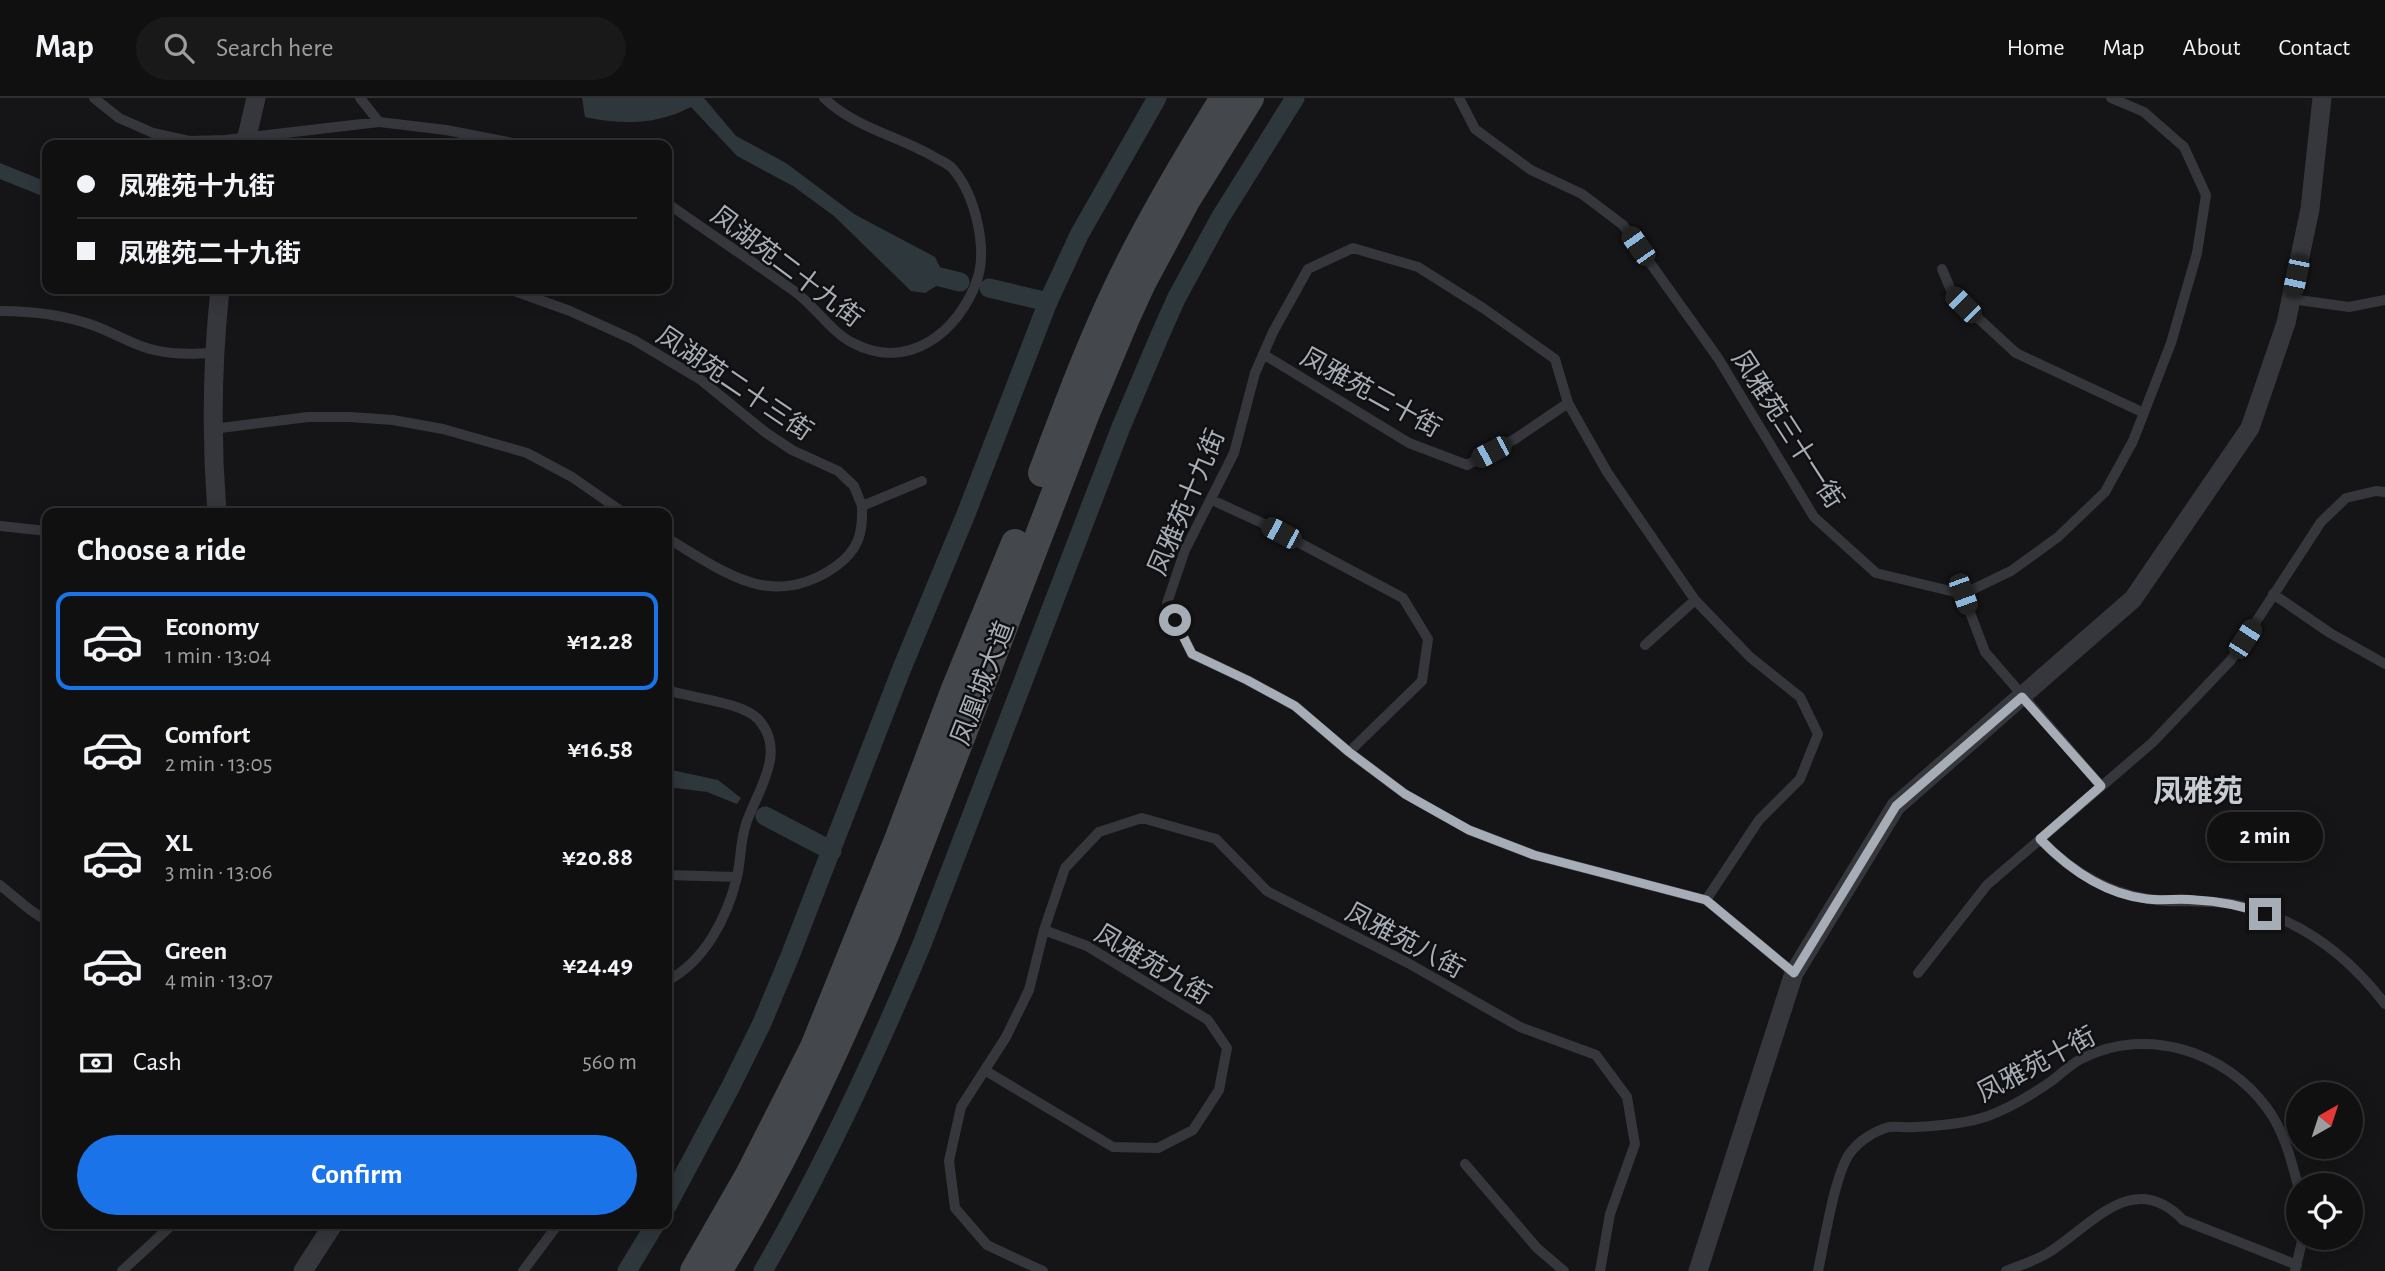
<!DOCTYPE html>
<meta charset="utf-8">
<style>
:root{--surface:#101011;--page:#19191a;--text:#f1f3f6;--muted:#9c9d9f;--line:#303031;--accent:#1a73e8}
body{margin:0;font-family:"Alegreya Sans","Noto Sans SC",sans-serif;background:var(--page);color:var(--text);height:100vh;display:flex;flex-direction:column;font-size:26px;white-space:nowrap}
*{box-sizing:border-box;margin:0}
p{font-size:23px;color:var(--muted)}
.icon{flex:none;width:38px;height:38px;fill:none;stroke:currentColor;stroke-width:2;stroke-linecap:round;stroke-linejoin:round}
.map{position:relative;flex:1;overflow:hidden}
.panel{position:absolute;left:42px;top:410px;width:630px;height:721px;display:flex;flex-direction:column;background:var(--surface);border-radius:14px;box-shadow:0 4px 18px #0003,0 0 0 2px var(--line)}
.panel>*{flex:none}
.banner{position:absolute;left:42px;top:42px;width:630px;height:154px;border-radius:14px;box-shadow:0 4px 18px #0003,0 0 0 2px var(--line);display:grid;align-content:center;height:154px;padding:0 35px;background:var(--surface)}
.needle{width:46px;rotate:39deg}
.controls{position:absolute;left:2286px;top:984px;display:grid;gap:14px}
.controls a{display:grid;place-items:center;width:77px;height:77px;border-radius:50%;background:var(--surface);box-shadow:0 4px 18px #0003,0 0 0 2px var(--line);font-size:35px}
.end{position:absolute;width:32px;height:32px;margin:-16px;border:9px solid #a7adb6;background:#111;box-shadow:0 0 0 4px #111}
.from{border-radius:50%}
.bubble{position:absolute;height:49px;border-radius:24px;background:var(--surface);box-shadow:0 4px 18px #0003,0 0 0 2px var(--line);font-size:23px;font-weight:600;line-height:49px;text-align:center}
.car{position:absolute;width:21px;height:42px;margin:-21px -10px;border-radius:9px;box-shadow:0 0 5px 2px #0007;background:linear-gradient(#222 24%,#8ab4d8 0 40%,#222 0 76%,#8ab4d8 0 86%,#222 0)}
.banner b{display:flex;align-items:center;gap:24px;height:66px;font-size:26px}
.banner b+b{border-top:2px solid var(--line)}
.banner i{width:18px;height:18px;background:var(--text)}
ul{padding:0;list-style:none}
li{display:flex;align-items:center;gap:21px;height:98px;margin:0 14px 10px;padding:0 21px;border:4px solid transparent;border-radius:14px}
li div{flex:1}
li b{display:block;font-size:26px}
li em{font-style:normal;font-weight:600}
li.on{border-color:var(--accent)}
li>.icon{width:63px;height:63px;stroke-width:1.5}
h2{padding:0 35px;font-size:32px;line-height:84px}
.pay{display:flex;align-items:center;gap:18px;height:77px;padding:0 35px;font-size:26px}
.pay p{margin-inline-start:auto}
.action{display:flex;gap:14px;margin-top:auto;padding:14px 35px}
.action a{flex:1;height:80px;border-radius:42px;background:var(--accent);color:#fff;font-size:28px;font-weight:600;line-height:80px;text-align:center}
header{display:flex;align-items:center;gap:42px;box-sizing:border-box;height:98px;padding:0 35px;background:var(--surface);border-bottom:2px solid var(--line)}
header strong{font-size:33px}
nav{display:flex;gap:38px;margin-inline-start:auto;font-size:24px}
.search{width:490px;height:63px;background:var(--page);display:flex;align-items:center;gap:18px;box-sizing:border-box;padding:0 24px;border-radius:38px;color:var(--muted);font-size:26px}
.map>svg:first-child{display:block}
.water{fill:#2e373c}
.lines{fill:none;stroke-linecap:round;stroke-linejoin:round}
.canal{stroke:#2e373c;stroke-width:19}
.lane{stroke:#36373c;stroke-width:10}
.street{stroke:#36373c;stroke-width:19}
.secondary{stroke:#44474b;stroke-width:28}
.route{stroke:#a7adb6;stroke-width:9}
.labels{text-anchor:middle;stroke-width:5;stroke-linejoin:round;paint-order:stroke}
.street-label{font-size:26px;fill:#a7adb6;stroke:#101012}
.quarter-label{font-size:30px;font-weight:bold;fill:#c8ccd3;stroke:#101012}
</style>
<header>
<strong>Map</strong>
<div class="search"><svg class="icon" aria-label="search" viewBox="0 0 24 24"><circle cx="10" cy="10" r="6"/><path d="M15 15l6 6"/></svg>Search here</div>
<nav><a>Home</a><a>Map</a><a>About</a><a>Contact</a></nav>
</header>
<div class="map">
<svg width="2385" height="1173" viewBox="0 0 2385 1173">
<rect width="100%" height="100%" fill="#151517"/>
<!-- water -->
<path class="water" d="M582,0H704L736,38L786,65L854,116L935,159L942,173L938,187L925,195L911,193L834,118L793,88L737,58L691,9C656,27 623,27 585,19Z
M0,65L47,84V100L0,81Z
M667,671L718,682L741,700L737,706L707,694L667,689Z"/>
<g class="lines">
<!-- canal -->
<path class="canal" d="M940,179L960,184
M989,190L1048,204
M765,718L832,753
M667,1108L731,988L762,925L790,858L902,570L966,416L1048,204L1079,137L1157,0
M627,1173L656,1125
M763,1173C824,1068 875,959 922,846L1121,329L1160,237L1176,201L1220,120L1295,0"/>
<!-- lane -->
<path class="lane" d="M94,0L119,20L153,35L189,43L225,42L379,24L446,32L523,47
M360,0L379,24
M1459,0L1475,31L1531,72L1582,96L1623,127L1718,260L1814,419L1876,475L1963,496L2011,473L2058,439L2105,394L2133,343L2171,245L2197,155L2206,97L2184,49L2144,14L2111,0
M667,105C709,135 752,163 794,193C814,207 832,235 853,245C908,274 959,234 977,182C988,150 975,97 953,71C949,66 941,63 936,60C899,38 855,30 824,0
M1942,171L1953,197L2016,255L2144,315
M509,191L570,213L634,242L701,282L765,334L792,352L838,373L854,388L862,408L922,383
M2291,201L2349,209L2385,202
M0,213C32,213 65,217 95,228C114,235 131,246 150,251C172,257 193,256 215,255
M1263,256L1409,345L1467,367L1515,341L1568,305
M213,331L308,319H350L393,322L443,331L527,355L572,379L624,415
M1212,402L1262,425L1403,500L1428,541L1422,583L1349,654
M0,428L47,433
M667,440C725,474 771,513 835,469C859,452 863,435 862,408
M1963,496L1985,554L2101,688
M2273,496L2330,535L2385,566
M1645,547L1695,502
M667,592C691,600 742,604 758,621C788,654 757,693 746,726C740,744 741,762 737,779C727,820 705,863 667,883
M2040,741C2075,778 2116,800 2167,803C2192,804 2217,802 2242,808C2301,822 2349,859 2385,906
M667,777L737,779
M0,787L29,811L47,823
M1706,802L1759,722L1800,681L1818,636L1800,599L1750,559L1695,502L1607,374L1568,305L1555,261L1483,210L1418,169L1353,150L1308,171L1273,234L1255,275L1234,355L1185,452L1167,505L1192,556L1247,582L1295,608L1349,654L1405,696L1469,732L1534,757L1706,802L1794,875
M1918,875L1987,787L2153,644L2231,562L2321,424L2346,400L2376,393L2385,394
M986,973L1113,1049L1158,1050L1193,1032L1219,992L1227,950L1208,922L1087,848L1044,832
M1465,1066L1537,1150L1564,1173
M122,1173L174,1125
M523,1173L559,1125
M1043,1173L987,1147L955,1110L949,1063L961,1009L1006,939L1029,892L1044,832L1065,770L1099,734L1142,720L1216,741L1267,793L1408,865L1520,929L1596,957L1627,999L1635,1046L1610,1116L1600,1173
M1818,1173C1824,1146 1835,1075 1850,1055C1859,1043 1874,1033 1889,1029C1897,1028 1907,1030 1915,1029C1940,1028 1965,1026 1988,1018C2012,1009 2033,996 2053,982C2063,974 2072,965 2083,960C2147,928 2225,953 2267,1010C2284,1033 2291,1061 2298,1088
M2006,1173C2021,1167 2038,1162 2051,1153C2094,1125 2134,1071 2183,1122L2297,1167
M2295,1173L2303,1139"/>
<!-- street -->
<path class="street" d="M245,47L256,0
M217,415C211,340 212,266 220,191
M303,1173L334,1125
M1698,1173L1794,875L1896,708L2133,501L2250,330L2286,225L2310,111L2322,0"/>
<!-- secondary -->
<path class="secondary" d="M1042,375C1069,303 1096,230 1131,162C1159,107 1191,53 1224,0
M694,1173L749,1077L814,949L898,742L955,591L1015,445
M718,1173C785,1065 838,949 887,832L1086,315L1125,222L1142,185L1187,101L1250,0"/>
</g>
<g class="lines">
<!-- route -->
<path class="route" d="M1175,522L1192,556L1247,582L1295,608L1349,654L1405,696L1469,732L1534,757L1706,802L1794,875L1896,708L2022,599L2101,688L2040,741C2069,771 2104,796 2147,801C2163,803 2179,800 2196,802C2220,803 2242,808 2265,816"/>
</g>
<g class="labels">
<!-- street labels -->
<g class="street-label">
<text transform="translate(787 168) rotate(37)" y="9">凤湖苑二十九街</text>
<text transform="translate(735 285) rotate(34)" y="9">凤湖苑二十三街</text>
<text transform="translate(1371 294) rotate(29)" y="9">凤雅苑二十街</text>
<text transform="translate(1788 331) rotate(57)" y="9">凤雅苑三十一街</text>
<text transform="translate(1186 404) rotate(-67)" y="9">凤雅苑十九街</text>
<text transform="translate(982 585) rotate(-69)" y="9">凤凰城大道</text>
<text transform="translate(1405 842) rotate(28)" y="9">凤雅苑八街</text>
<text transform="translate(1153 866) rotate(31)" y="9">凤雅苑九街</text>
<text transform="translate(2036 966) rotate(-28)" y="9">凤雅苑十街</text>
</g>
<!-- quarter labels -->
<g class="quarter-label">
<text x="2198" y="703">凤雅苑</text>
</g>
</g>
</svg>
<div class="controls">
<a><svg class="needle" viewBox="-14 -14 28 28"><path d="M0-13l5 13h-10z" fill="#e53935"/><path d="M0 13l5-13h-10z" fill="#9c9d9f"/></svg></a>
<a><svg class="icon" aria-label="locate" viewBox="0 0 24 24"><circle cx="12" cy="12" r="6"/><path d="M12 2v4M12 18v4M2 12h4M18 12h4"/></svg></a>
</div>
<i class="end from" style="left:1175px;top:522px"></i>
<i class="end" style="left:2265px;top:816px"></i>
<div class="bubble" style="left:2207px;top:714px;width:116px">2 min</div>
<i class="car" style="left:1638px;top:148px;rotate:325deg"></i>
<i class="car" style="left:2296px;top:178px;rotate:192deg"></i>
<i class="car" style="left:1963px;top:207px;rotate:315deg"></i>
<i class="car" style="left:1491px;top:354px;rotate:242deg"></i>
<i class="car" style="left:1281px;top:435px;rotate:298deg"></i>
<i class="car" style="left:1963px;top:496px;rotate:160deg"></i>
<i class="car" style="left:2245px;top:541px;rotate:33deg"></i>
<div class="banner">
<b><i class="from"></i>凤雅苑十九街</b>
<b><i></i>凤雅苑二十九街</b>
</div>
<section class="panel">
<h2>Choose a ride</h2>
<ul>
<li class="on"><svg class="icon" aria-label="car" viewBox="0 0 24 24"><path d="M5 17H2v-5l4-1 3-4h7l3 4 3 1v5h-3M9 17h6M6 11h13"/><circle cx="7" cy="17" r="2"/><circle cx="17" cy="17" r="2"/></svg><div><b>Economy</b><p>1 min · 13:04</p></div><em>¥12.28</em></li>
<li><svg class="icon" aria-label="car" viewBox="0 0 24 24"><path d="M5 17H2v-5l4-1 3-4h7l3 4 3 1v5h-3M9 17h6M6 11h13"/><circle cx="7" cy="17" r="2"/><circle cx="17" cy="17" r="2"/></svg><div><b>Comfort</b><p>2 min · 13:05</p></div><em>¥16.58</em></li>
<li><svg class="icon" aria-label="car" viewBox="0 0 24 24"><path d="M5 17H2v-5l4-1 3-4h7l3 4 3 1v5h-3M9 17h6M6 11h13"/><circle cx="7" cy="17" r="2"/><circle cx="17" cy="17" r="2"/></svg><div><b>XL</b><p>3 min · 13:06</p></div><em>¥20.88</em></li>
<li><svg class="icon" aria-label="car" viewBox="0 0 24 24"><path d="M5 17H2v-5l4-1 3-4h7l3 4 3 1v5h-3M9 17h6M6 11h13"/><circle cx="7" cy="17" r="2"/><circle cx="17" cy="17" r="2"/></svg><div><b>Green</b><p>4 min · 13:07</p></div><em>¥24.49</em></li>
</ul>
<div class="pay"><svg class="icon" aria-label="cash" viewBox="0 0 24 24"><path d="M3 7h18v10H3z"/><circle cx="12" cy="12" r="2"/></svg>Cash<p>560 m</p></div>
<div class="action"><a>Confirm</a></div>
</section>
</div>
